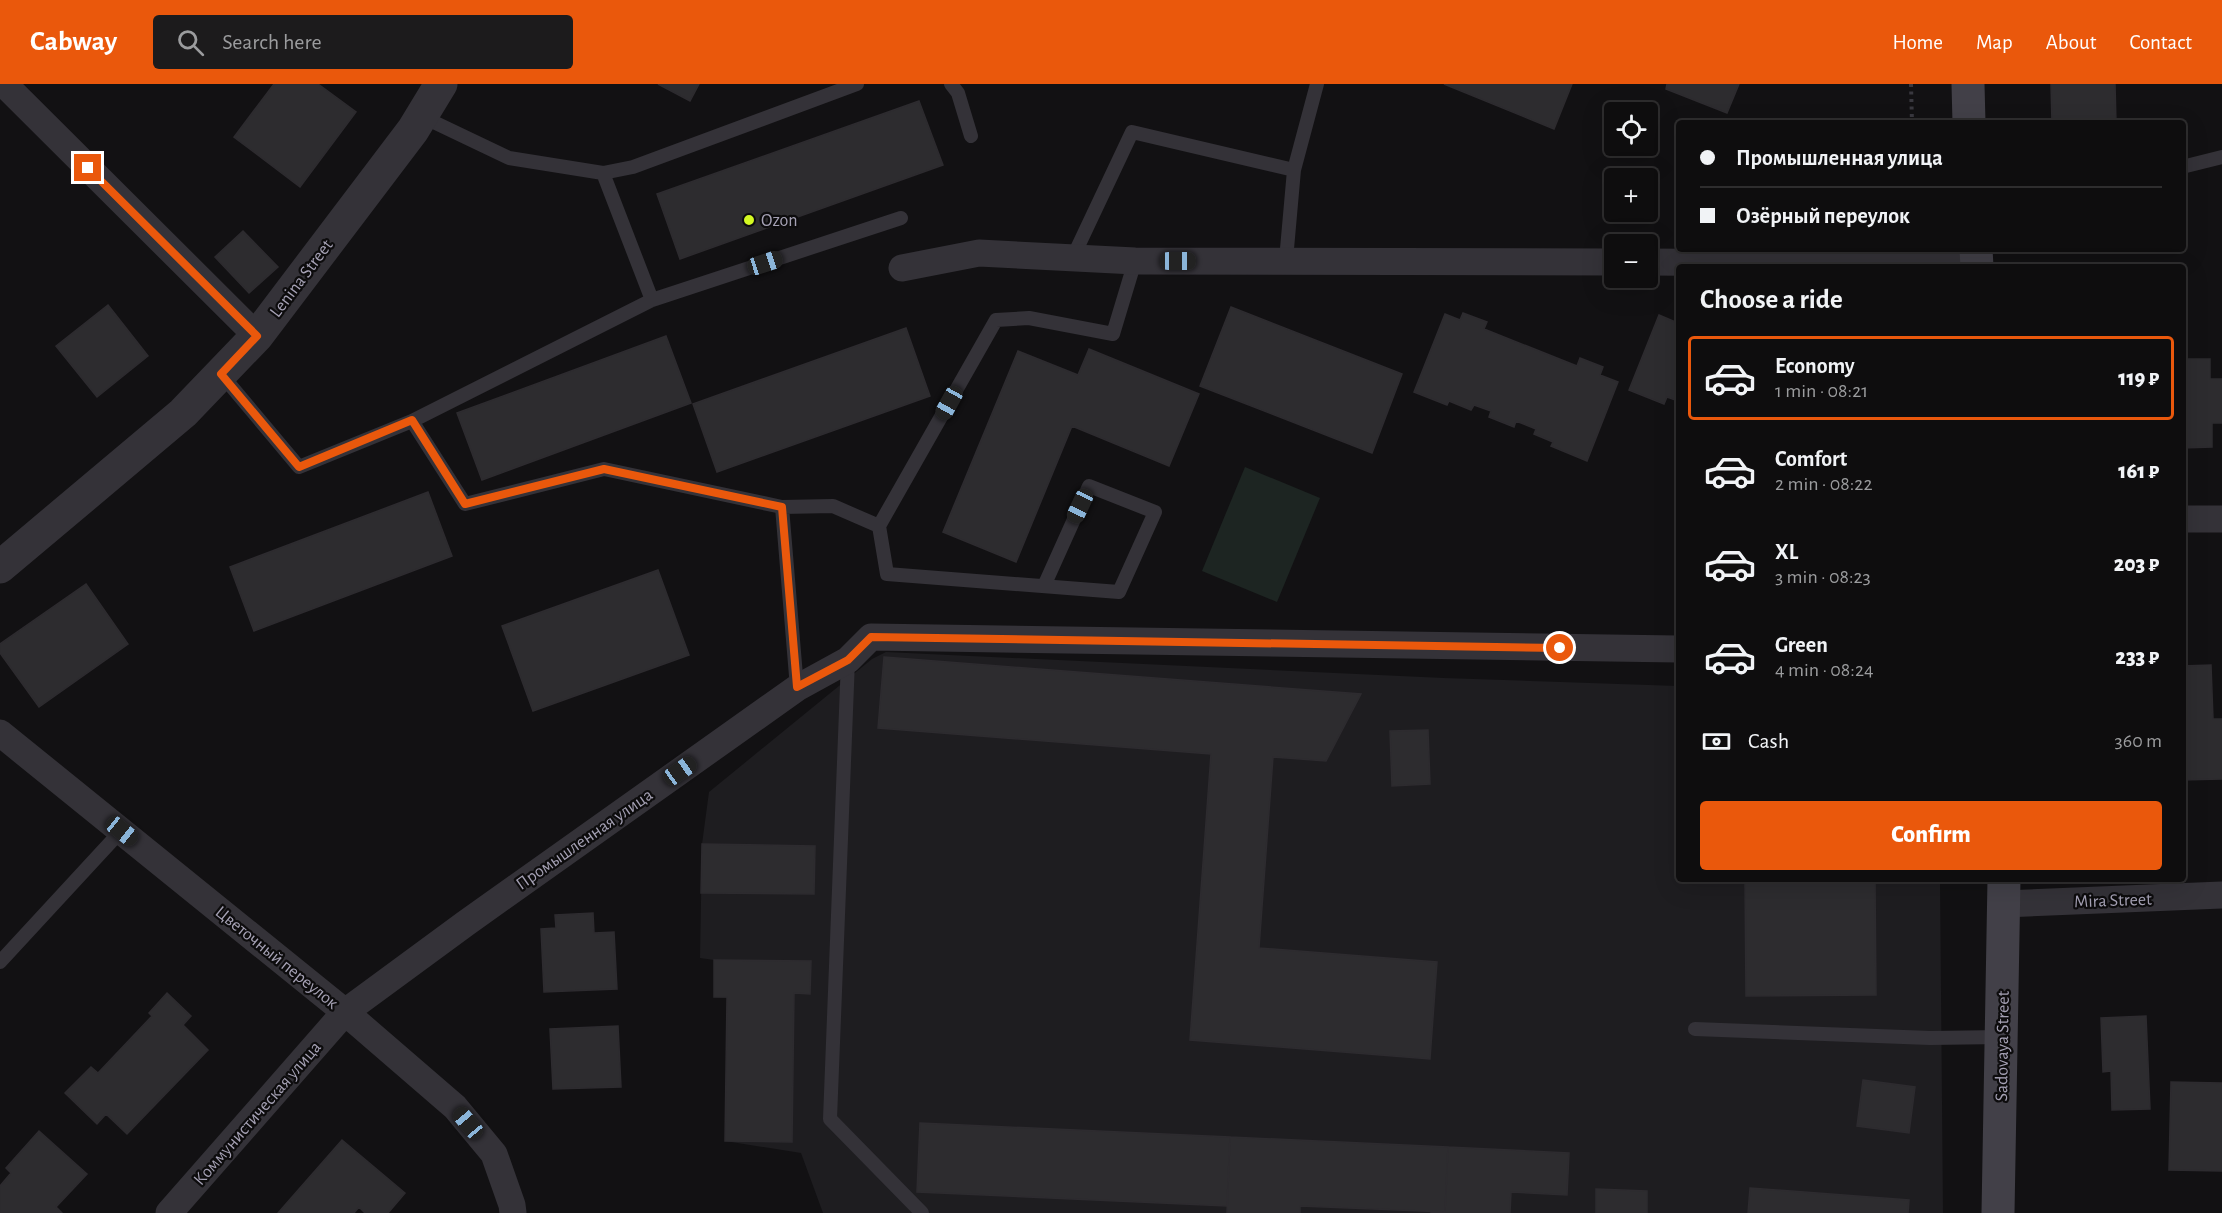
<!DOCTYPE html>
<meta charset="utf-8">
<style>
:root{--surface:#0e0d0e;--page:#1c1b1c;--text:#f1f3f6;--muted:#9b9c9e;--line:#2e2d2e;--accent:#ea580c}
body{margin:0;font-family:"Alegreya Sans",sans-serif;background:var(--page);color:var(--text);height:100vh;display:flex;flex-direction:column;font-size:22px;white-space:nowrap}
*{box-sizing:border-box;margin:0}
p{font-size:20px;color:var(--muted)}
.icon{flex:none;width:33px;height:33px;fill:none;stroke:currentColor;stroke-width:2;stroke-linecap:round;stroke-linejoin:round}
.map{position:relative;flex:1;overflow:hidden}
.panel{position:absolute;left:1676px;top:180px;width:510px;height:618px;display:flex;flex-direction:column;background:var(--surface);border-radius:6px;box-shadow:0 6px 24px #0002,0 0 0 2px var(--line)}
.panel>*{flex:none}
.banner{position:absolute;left:1676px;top:36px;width:510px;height:132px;border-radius:6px;box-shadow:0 6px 24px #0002,0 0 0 2px var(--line);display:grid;align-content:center;height:132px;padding:0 24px;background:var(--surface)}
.tools{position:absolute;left:1604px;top:18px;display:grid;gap:12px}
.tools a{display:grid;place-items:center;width:54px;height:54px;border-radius:6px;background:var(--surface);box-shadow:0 6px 24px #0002,0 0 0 2px var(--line);font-size:30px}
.end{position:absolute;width:27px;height:27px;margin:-14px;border:8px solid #ea580c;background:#fff;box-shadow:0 0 0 3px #fff}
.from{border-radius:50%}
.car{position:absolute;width:18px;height:36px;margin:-18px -9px;border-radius:8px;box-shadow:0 0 4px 2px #0007;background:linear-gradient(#222 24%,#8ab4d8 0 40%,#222 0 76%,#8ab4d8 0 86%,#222 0)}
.banner b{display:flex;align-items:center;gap:21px;height:57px;font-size:22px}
.banner b+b{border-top:2px solid var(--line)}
.banner i{width:15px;height:15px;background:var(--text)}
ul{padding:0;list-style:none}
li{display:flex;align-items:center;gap:18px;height:84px;margin:0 12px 9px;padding:0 12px;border:3px solid transparent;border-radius:6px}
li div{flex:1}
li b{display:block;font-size:22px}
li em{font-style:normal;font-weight:800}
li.active{border-color:var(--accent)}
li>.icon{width:54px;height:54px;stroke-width:1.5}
h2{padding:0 24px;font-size:27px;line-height:72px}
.pay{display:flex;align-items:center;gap:15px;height:66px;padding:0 24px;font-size:22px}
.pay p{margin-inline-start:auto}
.primary-button{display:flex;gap:12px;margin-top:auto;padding:12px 24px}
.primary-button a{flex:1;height:69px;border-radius:6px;background:var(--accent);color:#fff;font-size:24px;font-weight:800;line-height:69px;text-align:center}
header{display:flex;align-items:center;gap:36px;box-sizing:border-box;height:84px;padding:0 30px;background:var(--accent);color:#fff}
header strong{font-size:28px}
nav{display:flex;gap:33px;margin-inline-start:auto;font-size:21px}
.search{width:420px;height:54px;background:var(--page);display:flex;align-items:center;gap:15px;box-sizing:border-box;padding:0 21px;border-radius:6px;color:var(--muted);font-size:22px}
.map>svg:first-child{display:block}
.built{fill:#1e1d20}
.green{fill:#1d2522}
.building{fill:#2d2c2f;stroke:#2d2b2f;stroke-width:1.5}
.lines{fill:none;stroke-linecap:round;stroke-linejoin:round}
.path{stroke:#39383f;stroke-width:4;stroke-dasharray:3 4.5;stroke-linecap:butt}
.service{stroke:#343238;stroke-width:14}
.minor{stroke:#343238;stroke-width:27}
.tertiary{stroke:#343238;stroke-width:33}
.secondary{stroke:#424048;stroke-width:33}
.route{stroke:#ea580c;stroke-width:8}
.poi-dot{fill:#d4f922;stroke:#0d0c0d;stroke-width:2}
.labels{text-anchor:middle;stroke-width:4.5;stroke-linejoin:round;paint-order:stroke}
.poi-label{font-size:18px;fill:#a5a1b4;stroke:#0d0c0d;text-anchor:start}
.street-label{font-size:18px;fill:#a5a1b4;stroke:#0d0c0d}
</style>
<header>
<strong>Cabway</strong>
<div class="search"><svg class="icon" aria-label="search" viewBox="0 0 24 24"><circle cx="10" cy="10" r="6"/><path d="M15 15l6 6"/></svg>Search here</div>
<nav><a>Home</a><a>Map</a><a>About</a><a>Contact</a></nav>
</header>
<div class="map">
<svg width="2222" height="1129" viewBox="0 0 2222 1129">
<rect width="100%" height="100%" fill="#121113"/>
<!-- built -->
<path class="built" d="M886,568L1444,594L1678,602V795H1940L1943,1129H823L801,1069L725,1057L727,914L714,913V876L700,874L702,760L709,708L872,575Z"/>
<!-- green -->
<path class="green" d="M1245,383L1320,414L1277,518L1202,487Z"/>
<!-- building -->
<path class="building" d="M274,0H318L356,28L300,103L234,53Z
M658,0H699L690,17Z
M1444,0H1572L1554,45Z
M1667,0H1739L1727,29L1666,5Z
M2051,0H2115L2116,39H2052Z
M919,17L943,81L680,175L657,110Z
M243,147L278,183L249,209L215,173Z
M108,221L148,272L97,313L56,262Z
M1231,223L1402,290L1372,369L1200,302Z
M1463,229L1487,238L1484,245L1577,282L1580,274L1603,283L1600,291L1618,298L1587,377L1551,362L1553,358L1534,350L1536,345L1516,337L1514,343L1489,333L1491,327L1474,321L1471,326L1449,317L1447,321L1414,308L1445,230L1460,236Z
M1659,231L1678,239V317L1667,313L1664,320L1629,306Z
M906,244L930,312L717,388L693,320Z
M666,252L691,319L482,396L457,329Z
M1089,265L1199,310L1169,382L1072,342L1016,478L943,448L1018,267L1078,291Z
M2182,275H2210V295H2222V339H2212V363L2182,364Z
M428,408L452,472L254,547L230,483Z
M658,486L689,571L533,627L502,542Z
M86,500L128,560L39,623L0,569V560Z
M884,573L1361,610L1326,677L1273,673L1259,864L1437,878L1430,975L1190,956L1211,670L878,644Z
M2211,581L2213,635H2222V695L2182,696V582Z
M1428,646L1430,700L1392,702L1390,647Z
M702,760L815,762L814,810L701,809Z
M1745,795H1875L1876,911L1746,912Z
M593,829L594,849L614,848L617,905L544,908L541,845L556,844L555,831Z
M714,876L811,877L810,910L794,909L792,1058L725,1057L727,913H714Z
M167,909L191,932L183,941L208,966L127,1050L106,1030L97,1040L65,1009L91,983L98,989L152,932L149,929Z
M2146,932L2150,1025L2112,1026L2111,987L2103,988L2101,934Z
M618,942L621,1003L553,1005L550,945Z
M1863,996L1915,1003L1909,1049L1857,1042Z
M2171,998L2222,999V1087L2169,1086Z
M920,1039L1230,1053L1227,1122L917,1108Z
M39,1047L87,1090L56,1123L62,1129H0V1102L11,1089L6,1084Z
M1230,1053L1448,1063L1445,1128L1300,1122V1129H1227Z
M342,1056L405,1109L388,1129H365L359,1123L354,1129H278Z
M1448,1063L1569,1069L1567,1111L1511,1108L1510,1129H1431V1127L1445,1128Z
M1750,1104L1909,1116L1908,1129H1748Z
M1596,1105L1647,1107V1129H1596Z"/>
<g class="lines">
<!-- path -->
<path class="path" d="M1911,0L1912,39"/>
<!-- service -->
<path class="service" d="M951,0L958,9L971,52
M421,32L509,74L603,89L633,83L857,0
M2182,83L2222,73
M1073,173L1132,48L1294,86
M1286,176L1294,86L1317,0
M652,216L901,134
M221,290L299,383L412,337L465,420L604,385L782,423
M412,337L652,216L603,89
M879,442L887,490L1119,508L1155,428L1089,402L1044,502
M848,576L830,1035L922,1129
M797,604L782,423L833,422L879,442L996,236L1029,234L1113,250L1135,177
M0,878L121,747
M1695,945L1930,954L2002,953"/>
<!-- minor -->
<path class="minor" d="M4,0L257,252
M1647,178L1913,180L1977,173
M902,184L979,169L1135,177L1614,178
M2182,435H2222
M0,649L345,928L455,1023L494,1070L512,1121L513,1129
M2004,820L2222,811
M169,1129L345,928L466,839L797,604L848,576L871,553L1678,565"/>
<!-- tertiary -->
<path class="tertiary" d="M0,483L183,329L257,252L413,46L441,0"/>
<!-- secondary -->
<path class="secondary" d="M1968,0L1969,39
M1976,165L1977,183
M1998,1129L2004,795"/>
</g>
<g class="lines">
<!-- route -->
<path class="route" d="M88,84L257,252L221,290L299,383L412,336L465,420L604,385L782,423L797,603L848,576L871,553L1560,564"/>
</g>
<!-- markers -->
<circle class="poi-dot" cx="749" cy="136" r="6"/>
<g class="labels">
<!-- poi labels -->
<g class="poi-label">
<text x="761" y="142">Ozon</text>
</g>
<!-- street labels -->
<g class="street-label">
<text transform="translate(301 194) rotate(-53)" y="6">Lenina Street</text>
<text transform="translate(584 755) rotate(-35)" y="6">Промышленная улица</text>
<text transform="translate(2113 816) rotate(-2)" y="6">Mira Street</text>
<text transform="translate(277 873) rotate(39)" y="6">Цветочный переулок</text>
<text transform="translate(2002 962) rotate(-89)" y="6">Sadovaya Street</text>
<text transform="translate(257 1029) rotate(-49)" y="6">Коммунистическая улица</text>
</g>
</g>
</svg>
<div class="tools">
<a><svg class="icon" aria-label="locate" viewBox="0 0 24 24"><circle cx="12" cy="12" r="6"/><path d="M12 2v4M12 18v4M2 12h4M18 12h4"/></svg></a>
<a>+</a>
<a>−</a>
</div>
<i class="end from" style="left:1560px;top:564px"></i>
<i class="end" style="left:88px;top:84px"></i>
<i class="car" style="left:1178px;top:177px;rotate:90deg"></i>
<i class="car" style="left:765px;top:179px;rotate:72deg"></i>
<i class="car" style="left:949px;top:319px;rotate:209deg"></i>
<i class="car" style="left:1080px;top:422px;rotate:205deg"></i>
<i class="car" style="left:680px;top:687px;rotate:55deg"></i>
<i class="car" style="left:122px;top:747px;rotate:129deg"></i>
<i class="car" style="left:468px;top:1039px;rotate:320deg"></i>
<div class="banner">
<b><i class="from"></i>Промышленная улица</b>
<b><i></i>Озёрный переулок</b>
</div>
<section class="panel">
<h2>Choose a ride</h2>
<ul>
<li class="active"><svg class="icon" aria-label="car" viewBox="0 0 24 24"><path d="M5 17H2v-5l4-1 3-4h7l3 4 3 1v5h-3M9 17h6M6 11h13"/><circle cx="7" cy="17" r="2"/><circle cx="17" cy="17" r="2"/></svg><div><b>Economy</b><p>1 min · 08:21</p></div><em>119 ₽</em></li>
<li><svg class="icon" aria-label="car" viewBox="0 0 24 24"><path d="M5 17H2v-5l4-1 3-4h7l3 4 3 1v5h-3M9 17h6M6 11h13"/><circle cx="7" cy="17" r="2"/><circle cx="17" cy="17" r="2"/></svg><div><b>Comfort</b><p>2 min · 08:22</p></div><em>161 ₽</em></li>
<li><svg class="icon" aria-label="car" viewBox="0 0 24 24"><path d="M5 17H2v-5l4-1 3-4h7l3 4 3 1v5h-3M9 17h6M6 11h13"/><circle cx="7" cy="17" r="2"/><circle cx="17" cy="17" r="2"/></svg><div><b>XL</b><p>3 min · 08:23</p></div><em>203 ₽</em></li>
<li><svg class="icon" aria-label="car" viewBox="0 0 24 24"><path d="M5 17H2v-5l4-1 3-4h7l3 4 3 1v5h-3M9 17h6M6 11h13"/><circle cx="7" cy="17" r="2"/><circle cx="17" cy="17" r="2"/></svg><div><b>Green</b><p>4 min · 08:24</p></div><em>233 ₽</em></li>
</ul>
<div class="pay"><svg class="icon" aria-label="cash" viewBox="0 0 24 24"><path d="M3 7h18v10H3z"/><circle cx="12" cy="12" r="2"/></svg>Cash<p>360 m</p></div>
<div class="primary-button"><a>Confirm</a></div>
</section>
</div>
